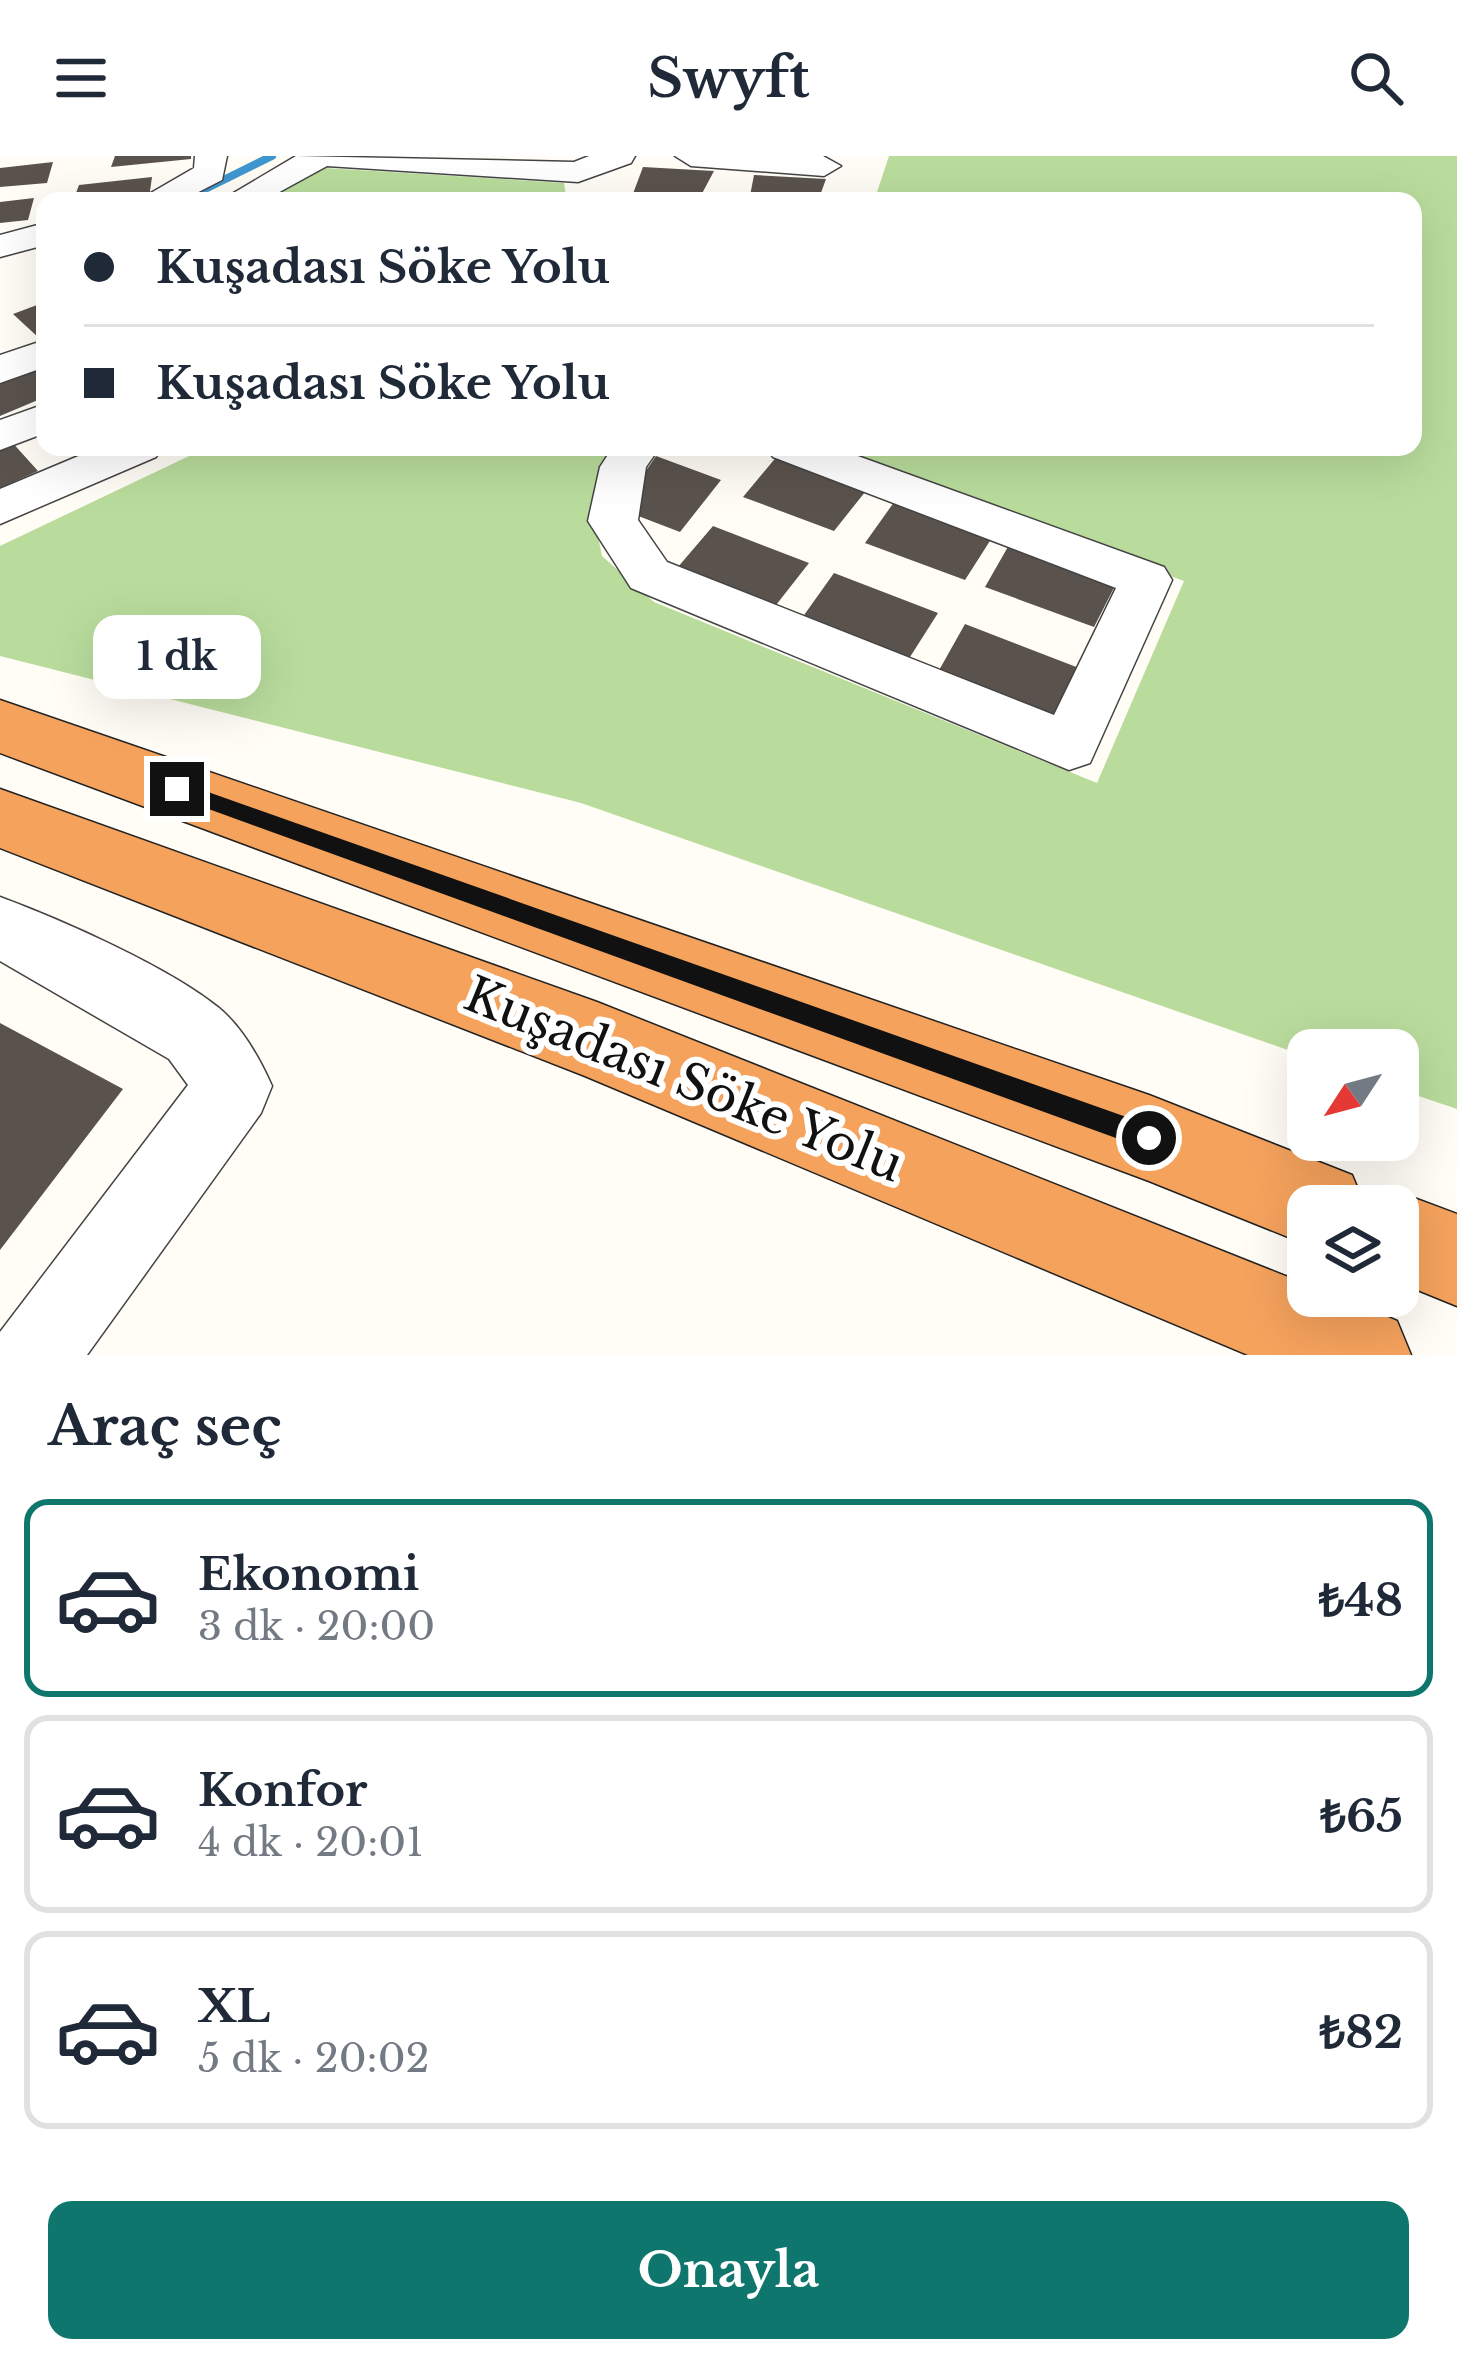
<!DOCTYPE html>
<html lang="tr">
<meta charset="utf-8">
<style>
:root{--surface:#fff;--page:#f6f6f7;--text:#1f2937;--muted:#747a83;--line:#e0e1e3;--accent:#0f766e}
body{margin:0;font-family:"Libre Baskerville",serif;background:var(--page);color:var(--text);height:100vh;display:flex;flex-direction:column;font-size:45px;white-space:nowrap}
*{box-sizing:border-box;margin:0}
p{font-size:39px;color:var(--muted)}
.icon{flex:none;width:66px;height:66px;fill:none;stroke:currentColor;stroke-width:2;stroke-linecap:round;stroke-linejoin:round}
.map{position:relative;height:1199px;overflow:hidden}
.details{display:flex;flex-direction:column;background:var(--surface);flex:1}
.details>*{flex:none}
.top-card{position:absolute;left:36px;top:36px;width:1386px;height:264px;border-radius:24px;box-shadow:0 12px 48px #0002;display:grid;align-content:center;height:264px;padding:0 48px;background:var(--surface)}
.needle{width:78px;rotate:234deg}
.controls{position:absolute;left:1287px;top:873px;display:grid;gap:24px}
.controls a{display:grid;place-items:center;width:132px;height:132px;border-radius:24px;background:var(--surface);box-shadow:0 12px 48px #0002;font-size:60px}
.end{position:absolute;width:54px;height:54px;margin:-27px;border:15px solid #111;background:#fff;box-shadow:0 0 0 6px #fff}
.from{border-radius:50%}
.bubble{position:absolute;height:84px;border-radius:24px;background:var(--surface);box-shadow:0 12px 48px #0002;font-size:39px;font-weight:700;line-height:84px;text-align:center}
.top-card b{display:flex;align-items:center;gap:42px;height:114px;font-size:45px}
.top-card b+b{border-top:3px solid var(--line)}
.top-card i{width:30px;height:30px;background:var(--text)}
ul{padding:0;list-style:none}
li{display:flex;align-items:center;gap:36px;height:198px;margin:0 24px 18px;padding:0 24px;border:6px solid var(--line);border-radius:24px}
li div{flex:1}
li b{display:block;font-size:45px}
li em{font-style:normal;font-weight:700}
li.on{border-color:var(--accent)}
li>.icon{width:108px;height:108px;stroke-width:1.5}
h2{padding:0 48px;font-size:54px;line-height:144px}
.action{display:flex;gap:24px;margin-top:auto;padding:24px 48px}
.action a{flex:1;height:138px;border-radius:24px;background:var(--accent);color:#fff;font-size:48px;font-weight:700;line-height:138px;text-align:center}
header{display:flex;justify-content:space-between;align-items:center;height:156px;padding:0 48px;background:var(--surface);font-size:54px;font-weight:700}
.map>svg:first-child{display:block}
.forest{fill:#b9dc9c}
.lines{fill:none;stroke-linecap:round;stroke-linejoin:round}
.stream{stroke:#3f96cf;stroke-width:8}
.building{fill:#5a524d}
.minor-casing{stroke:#444;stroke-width:3}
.highway-casing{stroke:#222;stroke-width:3}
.minor{fill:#fff;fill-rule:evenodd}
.highway{fill:#f5a25d;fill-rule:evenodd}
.route{fill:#111}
.labels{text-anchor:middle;stroke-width:12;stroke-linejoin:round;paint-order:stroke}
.near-street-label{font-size:48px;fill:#111;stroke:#fff}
</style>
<header><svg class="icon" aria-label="menu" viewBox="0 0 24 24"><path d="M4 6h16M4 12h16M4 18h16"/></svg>Swyft<svg class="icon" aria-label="search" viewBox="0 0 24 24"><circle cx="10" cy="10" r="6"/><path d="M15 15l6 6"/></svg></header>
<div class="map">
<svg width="1457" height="1199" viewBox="0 0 1457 1199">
<rect width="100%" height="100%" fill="#fffdf5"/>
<!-- forest -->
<path class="forest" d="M889,0H1457V953L1398,933V894H1308V901L581,647L0,500V390L208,291H617L591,346L602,400L654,446L1097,627L1184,425L813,291H1413V45H874Z
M309,11L564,27L567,45H236Z"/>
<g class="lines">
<!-- stream -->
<path class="stream" d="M181,45L272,0"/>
</g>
<!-- building -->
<path class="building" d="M115,0H191V3L111,11Z
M53,6L47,27L0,31V12Z
M643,11L714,15L698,45L631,43Z
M754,19L826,23L818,45H749Z
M152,21L149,42L73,45L79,29Z
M34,42L28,64L0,67V46Z
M45,146V179L39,182L13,158Z
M37,207L45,215V241L0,260V222Z
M10,284L38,315L0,332V288Z
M778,299L869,331L834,375L743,341Z
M656,300L721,324L680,376L620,353Z
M897,342L995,377L965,424L865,387Z
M713,370L809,407L769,458L672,418Z
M1013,382L1120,420L1094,471L985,431Z
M834,417L938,457L903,512L797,469Z
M965,468L1079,512L1049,573L933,525Z
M0,867L123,933L0,1094Z"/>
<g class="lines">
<!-- minor casing -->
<g class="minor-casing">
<path id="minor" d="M195,0H227L222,24L181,45H137L194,12Z
M296,0L574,6L589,0H635L631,7L578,26L327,10L263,45H220Z
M675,0H823L841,10L824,20L691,10Z
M45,67V89L0,101V79Z
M45,184V211L0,227V199Z
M45,248V277L0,294V264Z
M100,291H163L156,301L0,368V333Z
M613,291H660L646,311L638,364L667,406L1054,559L1116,432L773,301L766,291H833L1164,411L1172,424L1090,607L1069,614L631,432L588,365L600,311Z
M0,741C62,764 169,811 219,852C242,871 260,903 272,930L261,957L87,1199H0V1176L188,929L169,903L0,805Z"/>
</g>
<!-- highway casing -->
<g class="highway-casing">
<path id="highway" d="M0,544L1149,939L1352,1019L1365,1050H1308V1089L1149,1025L0,597Z
M0,633L597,846L1308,1129V1140C1341,1140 1367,1152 1397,1165L1411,1199H1248L585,920L0,692Z
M1398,1036L1457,1058V1150L1398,1126V1050H1366Z"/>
</g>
<!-- minor -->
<use href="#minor" class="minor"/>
<!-- highway -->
<use href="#highway" class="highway"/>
</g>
<!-- route -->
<path class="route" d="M177,625L1149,969L1162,982L1149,994L170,639V627Z"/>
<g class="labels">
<!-- near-street labels -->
<g class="near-street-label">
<text transform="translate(684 923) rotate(22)" y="17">Kuşadası Söke Yolu</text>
</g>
</g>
</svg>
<div class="controls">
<a><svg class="needle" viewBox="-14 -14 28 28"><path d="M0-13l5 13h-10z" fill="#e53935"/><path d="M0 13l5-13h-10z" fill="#747a83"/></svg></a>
<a><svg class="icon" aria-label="layers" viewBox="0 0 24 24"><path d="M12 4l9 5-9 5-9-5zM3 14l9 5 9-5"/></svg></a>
</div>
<i class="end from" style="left:1149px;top:982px"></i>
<i class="end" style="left:177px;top:633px"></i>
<div class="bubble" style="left:93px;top:459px;width:168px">1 dk</div>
<div class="top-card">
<b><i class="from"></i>Kuşadası Söke Yolu</b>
<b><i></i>Kuşadası Söke Yolu</b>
</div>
</div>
<section class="details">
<h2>Araç seç</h2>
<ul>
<li class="on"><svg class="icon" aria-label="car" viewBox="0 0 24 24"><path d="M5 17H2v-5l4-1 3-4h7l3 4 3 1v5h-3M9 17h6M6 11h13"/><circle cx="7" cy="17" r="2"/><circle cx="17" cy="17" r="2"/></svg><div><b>Ekonomi</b><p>3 dk · 20:00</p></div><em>₺48</em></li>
<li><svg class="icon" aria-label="car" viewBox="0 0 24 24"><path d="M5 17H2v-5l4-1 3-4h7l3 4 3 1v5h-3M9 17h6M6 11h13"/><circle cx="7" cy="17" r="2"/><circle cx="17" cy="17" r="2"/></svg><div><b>Konfor</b><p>4 dk · 20:01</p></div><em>₺65</em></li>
<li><svg class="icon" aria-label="car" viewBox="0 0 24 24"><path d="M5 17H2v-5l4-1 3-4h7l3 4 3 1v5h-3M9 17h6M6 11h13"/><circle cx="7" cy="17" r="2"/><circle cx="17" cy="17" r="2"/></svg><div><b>XL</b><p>5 dk · 20:02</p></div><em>₺82</em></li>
</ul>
<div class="action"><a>Onayla</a></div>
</section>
